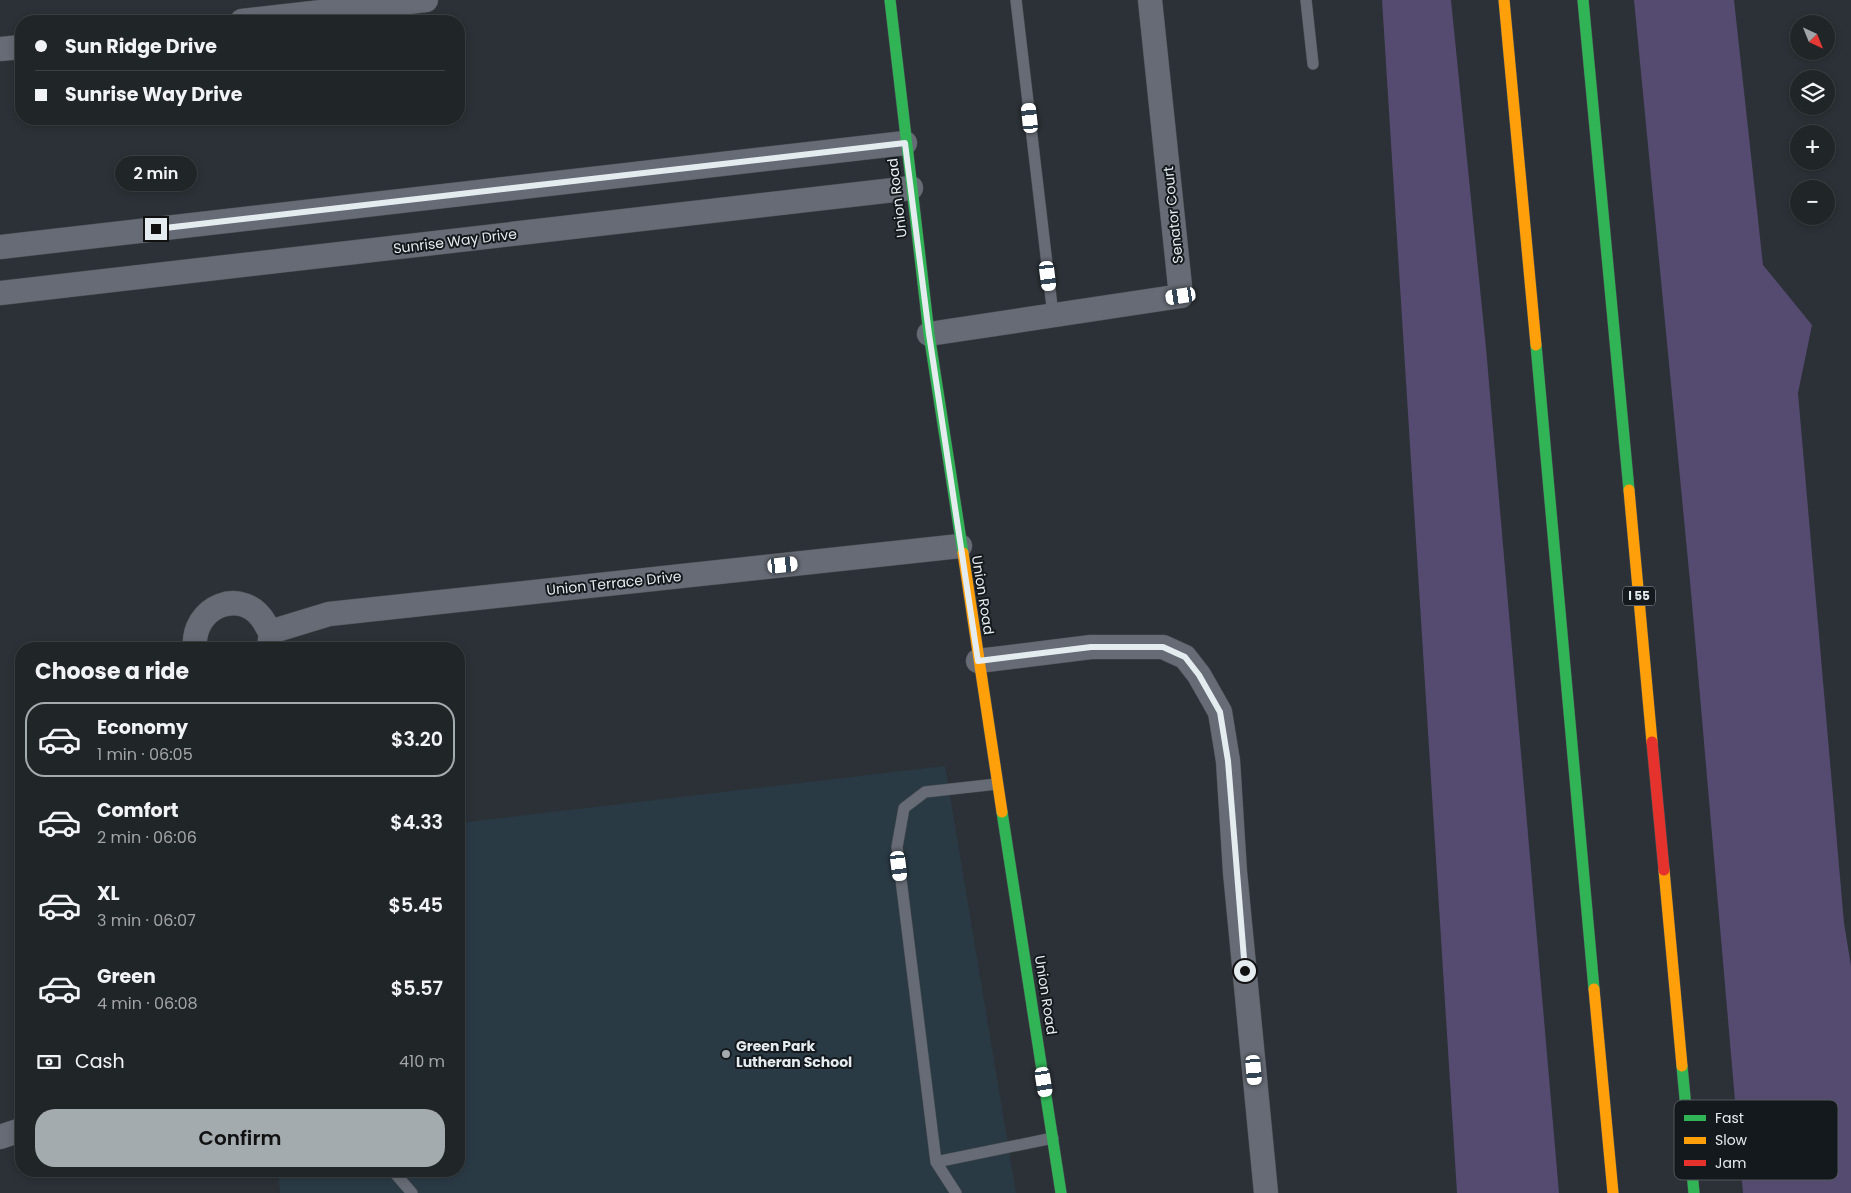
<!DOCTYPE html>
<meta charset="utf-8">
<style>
:root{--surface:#202528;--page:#2d3134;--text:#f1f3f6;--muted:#a2a5a8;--line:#3d4245;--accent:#a4abaf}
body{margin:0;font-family:Poppins,sans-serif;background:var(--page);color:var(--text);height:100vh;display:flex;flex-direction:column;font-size:19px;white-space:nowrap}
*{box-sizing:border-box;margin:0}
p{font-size:16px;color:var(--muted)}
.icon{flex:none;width:28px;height:28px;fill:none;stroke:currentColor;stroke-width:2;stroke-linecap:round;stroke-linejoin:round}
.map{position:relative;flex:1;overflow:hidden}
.side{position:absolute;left:15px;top:642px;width:450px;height:535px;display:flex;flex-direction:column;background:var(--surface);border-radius:20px;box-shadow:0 2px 8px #0003,0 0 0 1px var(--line)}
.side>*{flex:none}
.guide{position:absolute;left:15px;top:15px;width:450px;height:110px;border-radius:20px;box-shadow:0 2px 8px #0003,0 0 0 1px var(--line);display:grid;align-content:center;height:110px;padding:0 20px;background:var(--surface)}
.needle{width:32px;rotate:137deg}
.controls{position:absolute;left:1790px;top:15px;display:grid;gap:10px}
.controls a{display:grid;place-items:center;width:45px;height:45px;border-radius:50%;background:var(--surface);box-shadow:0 2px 8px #0003,0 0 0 1px var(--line);font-size:25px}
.end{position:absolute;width:22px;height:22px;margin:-11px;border:6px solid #e5ecf0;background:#111;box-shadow:0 0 0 2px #111}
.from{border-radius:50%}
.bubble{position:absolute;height:35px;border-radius:18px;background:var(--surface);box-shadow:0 2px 8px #0003,0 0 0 1px var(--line);font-size:16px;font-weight:600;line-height:35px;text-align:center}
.car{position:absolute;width:15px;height:30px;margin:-15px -8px;border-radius:6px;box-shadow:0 0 4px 1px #0007;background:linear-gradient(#fff 24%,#345 0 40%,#fff 0 76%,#345 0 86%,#fff 0)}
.guide b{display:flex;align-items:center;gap:18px;height:48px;font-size:19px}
.guide b+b{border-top:1px solid var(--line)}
.guide i{width:12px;height:12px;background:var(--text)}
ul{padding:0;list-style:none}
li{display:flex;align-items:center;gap:15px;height:75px;margin:0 10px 8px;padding:0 10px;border:2px solid transparent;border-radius:20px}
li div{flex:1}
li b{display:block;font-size:19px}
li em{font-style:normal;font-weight:600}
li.active{border-color:var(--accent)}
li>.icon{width:45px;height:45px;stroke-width:1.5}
h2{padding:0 20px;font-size:22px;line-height:60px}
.pay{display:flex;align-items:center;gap:12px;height:55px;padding:0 20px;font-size:19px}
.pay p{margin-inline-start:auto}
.action{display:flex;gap:10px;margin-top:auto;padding:10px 20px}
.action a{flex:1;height:58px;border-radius:20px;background:var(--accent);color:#111;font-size:20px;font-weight:600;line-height:58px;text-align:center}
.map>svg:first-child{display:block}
.built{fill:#2a3a45}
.green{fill:#554a70}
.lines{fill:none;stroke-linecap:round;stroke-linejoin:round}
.lane-casing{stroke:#4a4f53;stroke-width:12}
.street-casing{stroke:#4a4f53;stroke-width:25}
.fast-casing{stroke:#4a4f53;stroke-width:12}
.slow-casing{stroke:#4a4f53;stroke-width:12}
.jam-casing{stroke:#4a4f53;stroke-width:12}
.lane{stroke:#666b75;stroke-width:11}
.street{stroke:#666b75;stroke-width:24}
.fast{stroke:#30b455;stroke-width:11}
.slow{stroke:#ff9f0a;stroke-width:11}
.jam{stroke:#e5322d;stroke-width:11}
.route{stroke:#e5ecf0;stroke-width:6}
.poi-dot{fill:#a4abaf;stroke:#14191d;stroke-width:2}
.labels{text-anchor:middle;stroke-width:4;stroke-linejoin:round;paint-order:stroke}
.shield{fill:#14191d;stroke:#a6adb1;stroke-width:1}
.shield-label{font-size:12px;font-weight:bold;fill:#e5ecf0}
.street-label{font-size:14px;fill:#e5ecf0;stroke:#14191d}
.poi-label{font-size:14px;font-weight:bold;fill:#e5ecf0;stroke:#14191d;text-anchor:start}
.key{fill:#14191d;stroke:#53585c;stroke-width:1}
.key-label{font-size:14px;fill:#e5ecf0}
</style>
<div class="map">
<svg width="1851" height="1193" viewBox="0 0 1851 1193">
<rect width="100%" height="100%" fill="#2b3136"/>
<!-- built -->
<path class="built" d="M945,766L1016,1193H280L278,1171H459V823Z"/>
<!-- green -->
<path class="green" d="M1382,0H1451L1486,348L1559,1193H1457Z
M1634,0H1734L1763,265L1812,325L1798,393L1844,923L1851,966V1193H1743L1691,592Z"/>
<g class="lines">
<!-- lane casing -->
<g class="lane-casing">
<path id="lane" d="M1016,0L1053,315
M1306,0L1313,64
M936,1162L1053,1138
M393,1171L412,1193
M956,1193L936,1162L897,847L904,808L925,792L997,784"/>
</g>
<!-- street casing -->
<g class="street-casing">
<path id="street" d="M242,21L426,0
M0,49L21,47
M0,247L905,143
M0,293L911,188
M929,334L1181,296L1150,0
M270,632L329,614L960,546
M195,649C191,606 243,585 265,623C266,626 270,630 270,633C271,638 269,644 269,649
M978,661L1091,647H1163L1185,657L1199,675L1220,712L1228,761L1235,872L1266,1193
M0,1137L21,1130"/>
</g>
<!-- fast casing -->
<g class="fast-casing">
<path id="fast" d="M890,0L929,334L963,553
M1583,0L1629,490
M1536,345L1594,989
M1002,812L1061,1193
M1682,1066L1694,1193"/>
</g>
<!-- slow casing -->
<g class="slow-casing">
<path id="slow" d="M1504,0L1536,345
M1629,490L1652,742
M963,553L1002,812
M1664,870L1682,1066
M1594,989L1613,1193"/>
</g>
<!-- jam casing -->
<g class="jam-casing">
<path id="jam" d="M1652,742L1664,870"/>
</g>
<!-- lane -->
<use href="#lane" class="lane"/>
<!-- street -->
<use href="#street" class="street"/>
<!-- fast -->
<use href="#fast" class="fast"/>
<!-- slow -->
<use href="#slow" class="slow"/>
<!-- jam -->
<use href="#jam" class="jam"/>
</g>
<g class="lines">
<!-- route -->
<path class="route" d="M156,229L905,143L929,334L978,661L1091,647H1163L1185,657L1199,675L1220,712L1228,761L1245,971"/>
</g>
<!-- markers -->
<circle class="poi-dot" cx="726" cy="1054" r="5"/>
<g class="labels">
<!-- shield labels -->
<rect class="shield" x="1623" y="586.5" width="32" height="19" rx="4"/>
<g class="shield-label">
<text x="1639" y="600">I 55</text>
</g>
<!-- street labels -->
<g class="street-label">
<text transform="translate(897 198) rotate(-97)" y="5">Union Road</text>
<text transform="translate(1173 215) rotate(-96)" y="5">Senator Court</text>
<text transform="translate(455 241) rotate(-7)" y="5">Sunrise Way Drive</text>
<text transform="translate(614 583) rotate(-6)" y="5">Union Terrace Drive</text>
<text transform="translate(983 595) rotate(81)" y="5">Union Road</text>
<text transform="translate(1046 995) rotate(81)" y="5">Union Road</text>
</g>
<!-- poi labels -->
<g class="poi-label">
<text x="736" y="1051">Green Park<tspan x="736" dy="16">Lutheran School</tspan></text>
</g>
</g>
<!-- legend -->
<rect x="1674" y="1100" width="164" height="80" rx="8" class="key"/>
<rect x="1684" y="1115" width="22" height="6" fill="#30b455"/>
<rect x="1684" y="1137" width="22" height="7" fill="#ff9f0a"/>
<rect x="1684" y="1160" width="22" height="6" fill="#e5322d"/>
<g class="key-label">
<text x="1715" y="1123">Fast</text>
<text x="1715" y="1145">Slow</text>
<text x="1715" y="1168">Jam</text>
</g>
</svg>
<div class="controls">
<a><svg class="needle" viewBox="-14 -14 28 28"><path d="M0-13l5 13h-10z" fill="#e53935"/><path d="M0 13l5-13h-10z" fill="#a2a5a8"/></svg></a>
<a><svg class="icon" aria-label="layers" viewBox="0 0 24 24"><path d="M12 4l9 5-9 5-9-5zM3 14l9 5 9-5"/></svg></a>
<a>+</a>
<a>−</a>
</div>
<i class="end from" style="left:1245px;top:971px"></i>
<i class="end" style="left:156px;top:229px"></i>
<div class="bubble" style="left:115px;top:156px;width:82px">2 min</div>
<i class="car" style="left:1030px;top:118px;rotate:354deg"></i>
<i class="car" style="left:1048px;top:276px;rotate:173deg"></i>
<i class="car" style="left:1181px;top:296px;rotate:261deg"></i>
<i class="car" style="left:783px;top:565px;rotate:84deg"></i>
<i class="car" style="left:899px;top:866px;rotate:173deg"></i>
<i class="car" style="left:1254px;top:1070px;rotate:175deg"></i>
<i class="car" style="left:1044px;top:1082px;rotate:171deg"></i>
<div class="guide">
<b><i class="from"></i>Sun Ridge Drive</b>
<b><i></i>Sunrise Way Drive</b>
</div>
<section class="side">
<h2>Choose a ride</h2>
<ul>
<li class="active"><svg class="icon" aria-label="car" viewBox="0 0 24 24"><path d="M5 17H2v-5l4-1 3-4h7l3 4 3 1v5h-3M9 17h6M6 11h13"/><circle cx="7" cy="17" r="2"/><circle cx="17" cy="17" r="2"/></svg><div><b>Economy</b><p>1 min · 06:05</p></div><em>$3.20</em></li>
<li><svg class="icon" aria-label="car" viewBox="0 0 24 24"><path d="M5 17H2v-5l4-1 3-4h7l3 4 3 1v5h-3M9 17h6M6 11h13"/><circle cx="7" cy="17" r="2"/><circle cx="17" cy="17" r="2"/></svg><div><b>Comfort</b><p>2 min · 06:06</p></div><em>$4.33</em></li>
<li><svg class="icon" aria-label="car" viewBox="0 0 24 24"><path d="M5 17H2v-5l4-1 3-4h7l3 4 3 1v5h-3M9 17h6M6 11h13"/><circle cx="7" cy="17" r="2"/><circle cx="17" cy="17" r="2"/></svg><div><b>XL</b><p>3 min · 06:07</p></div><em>$5.45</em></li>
<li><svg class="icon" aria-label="car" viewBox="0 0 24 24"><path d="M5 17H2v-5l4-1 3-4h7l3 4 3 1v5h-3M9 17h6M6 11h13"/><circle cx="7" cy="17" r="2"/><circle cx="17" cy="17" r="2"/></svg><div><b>Green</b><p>4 min · 06:08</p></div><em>$5.57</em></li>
</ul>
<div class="pay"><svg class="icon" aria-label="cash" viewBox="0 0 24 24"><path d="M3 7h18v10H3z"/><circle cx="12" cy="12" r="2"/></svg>Cash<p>410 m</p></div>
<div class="action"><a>Confirm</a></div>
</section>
</div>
